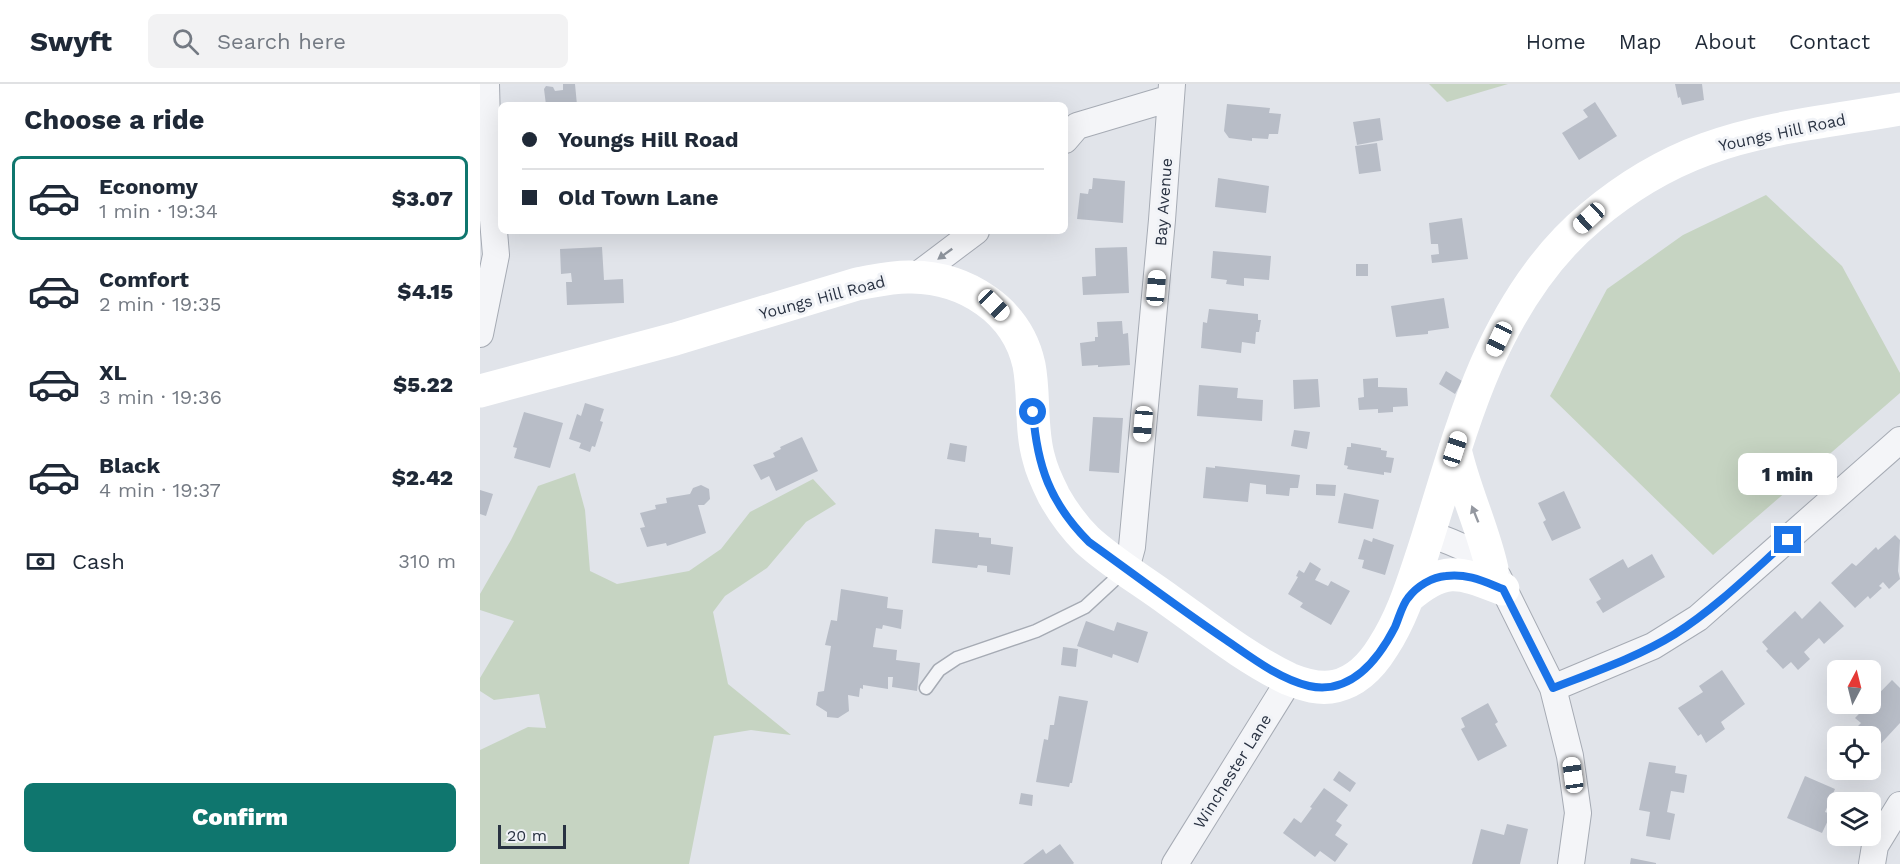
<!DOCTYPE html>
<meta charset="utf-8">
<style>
:root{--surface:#fff;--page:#f2f2f3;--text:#1f2937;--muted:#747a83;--line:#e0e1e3;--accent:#0f766e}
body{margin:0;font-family:"Work Sans",sans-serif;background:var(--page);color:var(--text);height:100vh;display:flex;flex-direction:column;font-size:22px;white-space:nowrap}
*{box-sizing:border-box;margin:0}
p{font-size:20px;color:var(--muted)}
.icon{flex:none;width:33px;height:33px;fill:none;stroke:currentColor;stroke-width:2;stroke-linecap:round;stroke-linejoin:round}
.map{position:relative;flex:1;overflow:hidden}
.side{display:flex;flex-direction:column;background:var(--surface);width:480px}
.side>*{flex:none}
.guide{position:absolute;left:18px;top:18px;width:570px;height:132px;border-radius:9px;box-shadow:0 6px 24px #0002;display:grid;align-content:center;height:132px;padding:0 24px;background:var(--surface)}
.needle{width:39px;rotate:7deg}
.tools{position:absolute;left:1347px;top:576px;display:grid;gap:12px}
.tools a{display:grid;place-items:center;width:54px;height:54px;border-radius:9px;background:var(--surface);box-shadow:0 6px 24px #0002;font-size:30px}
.scale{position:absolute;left:18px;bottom:15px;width:68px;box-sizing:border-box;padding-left:6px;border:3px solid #293242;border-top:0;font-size:16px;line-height:21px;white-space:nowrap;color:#293242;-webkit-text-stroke:4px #f1f3f7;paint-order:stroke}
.end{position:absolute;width:27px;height:27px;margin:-14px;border:8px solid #1a73e8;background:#fff;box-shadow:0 0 0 3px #fff}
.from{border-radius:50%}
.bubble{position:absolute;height:42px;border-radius:9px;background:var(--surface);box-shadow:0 6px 24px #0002;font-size:20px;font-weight:800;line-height:42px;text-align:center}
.car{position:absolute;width:18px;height:36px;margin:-18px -9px;border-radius:8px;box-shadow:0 0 4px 2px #0007;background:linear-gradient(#fff 24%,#345 0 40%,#fff 0 76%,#345 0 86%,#fff 0)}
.guide b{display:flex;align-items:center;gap:21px;height:57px;font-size:22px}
.guide b+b{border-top:2px solid var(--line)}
.guide i{width:15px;height:15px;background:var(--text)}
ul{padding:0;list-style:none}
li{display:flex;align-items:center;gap:18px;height:84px;margin:0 12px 9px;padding:0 12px;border:3px solid transparent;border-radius:9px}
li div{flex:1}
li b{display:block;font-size:22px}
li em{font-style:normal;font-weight:800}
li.current{border-color:var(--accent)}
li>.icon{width:54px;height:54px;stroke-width:1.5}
h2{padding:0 24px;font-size:27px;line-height:72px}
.pay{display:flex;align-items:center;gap:15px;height:66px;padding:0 24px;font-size:22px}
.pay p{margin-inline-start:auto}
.button{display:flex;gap:12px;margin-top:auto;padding:12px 24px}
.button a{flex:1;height:69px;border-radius:9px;background:var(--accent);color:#fff;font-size:24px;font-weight:800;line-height:69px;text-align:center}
header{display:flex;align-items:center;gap:36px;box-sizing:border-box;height:84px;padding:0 30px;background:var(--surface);border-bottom:2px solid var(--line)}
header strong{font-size:28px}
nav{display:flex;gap:33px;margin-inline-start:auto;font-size:21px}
.search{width:420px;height:54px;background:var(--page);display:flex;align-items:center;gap:15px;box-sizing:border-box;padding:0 21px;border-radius:9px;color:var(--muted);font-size:22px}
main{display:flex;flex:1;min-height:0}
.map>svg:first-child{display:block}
.green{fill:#c6d4c2}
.building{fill:#b8bdc7}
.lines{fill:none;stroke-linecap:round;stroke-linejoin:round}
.lane-casing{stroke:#a6abb4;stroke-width:15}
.street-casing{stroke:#a6abb4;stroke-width:28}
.lane{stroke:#f4f5f8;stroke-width:12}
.street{stroke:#f4f5f8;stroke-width:26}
.secondary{stroke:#fff;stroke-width:33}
.oneway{fill:#8e949d}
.oneway2{fill:#9498a0}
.route{stroke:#1a73e8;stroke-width:8}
.labels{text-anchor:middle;stroke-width:6;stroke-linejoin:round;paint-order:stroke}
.street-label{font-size:16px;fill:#293242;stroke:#f1f3f7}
</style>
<header>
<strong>Swyft</strong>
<div class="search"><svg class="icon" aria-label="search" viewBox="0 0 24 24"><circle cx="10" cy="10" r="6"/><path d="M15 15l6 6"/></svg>Search here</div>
<nav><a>Home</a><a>Map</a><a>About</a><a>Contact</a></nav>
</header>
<main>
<section class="side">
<h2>Choose a ride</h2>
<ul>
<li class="current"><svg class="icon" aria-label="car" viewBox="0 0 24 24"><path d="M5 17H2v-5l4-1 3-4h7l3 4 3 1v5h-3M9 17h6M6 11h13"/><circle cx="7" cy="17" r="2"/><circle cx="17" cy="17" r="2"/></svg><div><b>Economy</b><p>1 min · 19:34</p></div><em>$3.07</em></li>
<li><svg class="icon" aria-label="car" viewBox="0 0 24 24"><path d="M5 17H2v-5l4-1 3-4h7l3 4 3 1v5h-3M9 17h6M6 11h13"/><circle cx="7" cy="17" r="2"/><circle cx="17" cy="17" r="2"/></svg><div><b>Comfort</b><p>2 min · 19:35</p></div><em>$4.15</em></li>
<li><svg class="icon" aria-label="car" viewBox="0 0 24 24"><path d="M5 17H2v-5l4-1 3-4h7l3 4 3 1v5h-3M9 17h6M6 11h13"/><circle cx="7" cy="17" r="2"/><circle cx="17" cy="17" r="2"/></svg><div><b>XL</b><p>3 min · 19:36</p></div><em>$5.22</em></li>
<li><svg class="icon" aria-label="car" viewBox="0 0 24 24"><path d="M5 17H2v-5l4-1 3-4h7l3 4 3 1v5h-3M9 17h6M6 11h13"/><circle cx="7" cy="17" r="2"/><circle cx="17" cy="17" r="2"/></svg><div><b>Black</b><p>4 min · 19:37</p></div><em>$2.42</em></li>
</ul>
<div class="pay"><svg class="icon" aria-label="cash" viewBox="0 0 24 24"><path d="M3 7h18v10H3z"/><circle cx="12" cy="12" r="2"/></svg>Cash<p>310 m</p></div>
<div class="button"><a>Confirm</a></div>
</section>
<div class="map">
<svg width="1420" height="780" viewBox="0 0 1420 780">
<rect width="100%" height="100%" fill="#e1e4ea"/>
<!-- green -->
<path class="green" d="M949,0H1028L967,18Z
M1286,111L1362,182L1420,289V309L1233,471L1070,312L1127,205L1203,151Z
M95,389L105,426L110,487L137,500L209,487L241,465L270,428L333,395L356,420L326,438L287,484L245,512L233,528L248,600L311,651L271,646L234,652L209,780H0V666L48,643L66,644L59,610L14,616L0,607V594L34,537L0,526V510L31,456L58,402Z"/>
<!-- building -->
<path class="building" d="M83,0H95L97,21H66L64,5L66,2L73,3L75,7L83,6Z
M1195,0H1222L1224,16L1202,21L1200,13L1198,14Z
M1115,18L1137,52L1099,76L1082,49L1108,33L1103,26Z
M747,20L790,24L789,29L801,30L798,50H789L788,55L772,54V57L749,54L744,47Z
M900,34L903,56L877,61L873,38Z
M897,59L901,87L879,90L875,62Z
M613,94L645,97L643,139L597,135L600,109L608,110L609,105H612Z
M738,94L789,102L786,129L735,123Z
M982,134L988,175L952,179L951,171L959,170L958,160H951L949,139Z
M122,163L124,196L143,195L144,219L87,221L86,198H92L91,189L81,190L80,165Z
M647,163L649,209L603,211L602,193L616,192L615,164Z
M733,167L791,172L789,196L764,194V202L746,200L747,196L731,194Z
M876,180H888V192H876Z
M964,214L969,244L948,247V250L916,253L911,222Z
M729,225L778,230V236H781L779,248H776L775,260L762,258L761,269L721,264L723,238L727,239Z
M642,237L643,250L648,249L650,281L618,283V281L602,282L600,259L615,257V253H618L617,238Z
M966,287L982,297L975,310L959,300Z
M898,294V303L927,304L928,322L913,323V328L898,329V325L879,326L878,314L884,313L883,295Z
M838,295L840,323L814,325L813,296Z
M719,301L758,304L757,314L783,316L782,337L717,332Z
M105,319L124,325L120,337L123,338L115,363L112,362L110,368L99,364L101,359L89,355L97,330L101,332Z
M44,328L83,339L70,384L34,374L37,364L33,363Z
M613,333L643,334L639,389L609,387Z
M814,346L830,348L827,365L811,362Z
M322,353L338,387L296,407L289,392L281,396L273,381L295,373L293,369L301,365L300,363Z
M470,359L487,362L485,378L467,375Z
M871,359L901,364V366L907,367L906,373L914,374L911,389L904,388V391L867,385L868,382L864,381L867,363H871Z
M735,382L820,391L818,404H810L809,412L786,410V401L770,399L768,418L723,414L726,383L735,384Z
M836,400L856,401L855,412L836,411Z
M221,401L229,405L230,415L224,421H218L226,449L187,462L186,459L167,463L160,444L165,443L160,429L176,425L175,421L187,419L186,414L210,410L213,404Z
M0,406L13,410L6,432L0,430Z
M1084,407L1101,444L1072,457L1063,438L1066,436L1058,419Z
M864,409L899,416L893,445L858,439Z
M455,445L499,449V453L511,454V460L533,463L530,491L507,488V482L498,481L497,484L452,479Z
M1415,451L1420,456L1418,487L1420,495L1409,505L1403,498L1399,502L1402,504L1390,515L1388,512L1375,524L1351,499L1372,479L1376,482L1396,463L1398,466Z
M893,454L914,461L905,491L882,484L884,476L878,475L884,455L892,458Z
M1172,470L1185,493L1123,529L1116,518L1121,515L1109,495L1143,475L1148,484Z
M830,478L841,485L835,496L848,502L851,497L870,507L851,541L820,523L823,519L808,510L818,493L816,492L819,486L824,489Z
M361,505L408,513L407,524L423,526L421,545L403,541L402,545L396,544L393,563L417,566L416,576L440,579L437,607L412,603L413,593H408V605L383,601V605L380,604L379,613L368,611L369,627L358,634L347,633V628L336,621L338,608L344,607L351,562L345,561L351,536L357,537Z
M1340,517L1364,542L1344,560L1339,554L1324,568L1330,575L1318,586L1311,578L1303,585L1286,567L1288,565L1282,558L1315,527L1322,535Z
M606,537L634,547L637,538L668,548L658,579L633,570L632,574L597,562Z
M583,563L598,565L596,583L581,581Z
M1242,586L1265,620L1241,638L1245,645L1226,659L1221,650L1218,652L1198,624L1223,608L1219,602Z
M1412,596L1420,604V639L1394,667L1390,664V652H1379L1373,647L1381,639L1375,634Z
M579,612L608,617L592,699H590L589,703L556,698L564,655L568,656L570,641H574Z
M1008,619L1018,638L1015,640L1027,662L998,677L981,645L985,643L981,634Z
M1169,678L1196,682L1195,689L1207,691L1204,709L1191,707L1187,728L1195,730L1190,756L1166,752L1170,728L1159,726Z
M859,687L876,699L870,708L853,696Z
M1325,692L1355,705L1345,728L1351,730L1342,749L1307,734Z
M844,704L868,721L856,737L862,741L855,751L868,760L855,778L840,767L835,773L803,749L814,734L821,739L832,724L830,723Z
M541,709L553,711L552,722L539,720Z
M1027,740L1048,745L1040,780H992L1001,745L1024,751Z
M580,760L594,779L593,780H543L563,765L566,770Z
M1151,774L1176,779V780H1150Z"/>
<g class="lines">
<!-- lane casing -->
<g class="lane-casing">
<path id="lane" d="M446,604L459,586L477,574L556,547L605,523L645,486"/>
</g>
<!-- street casing -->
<g class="street-casing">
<path id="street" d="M585,56L597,42L691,14
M435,193L496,147
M0,250L16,171L8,77L6,0
M949,450C976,459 1002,469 1018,493L1073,604L1090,672L1098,729L1091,780
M646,485L652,463L682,136L692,0
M1073,604L1173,562L1218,534L1420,356
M695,780L810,595
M1392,780L1395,762L1420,721"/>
</g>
<!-- lane -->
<use href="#lane" class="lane"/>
<!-- street -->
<use href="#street" class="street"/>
<!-- secondary -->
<path class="secondary" d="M0,307L195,255L377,200C395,197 413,192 432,193C486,194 537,226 549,281C555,312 550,345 559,375C562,388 568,400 574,412C583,428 594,443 607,456C632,479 663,497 690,517C728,544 767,575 809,595C824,601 840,606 856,602C877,597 892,581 903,563C922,534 932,501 943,468C963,406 980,341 1006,281C1030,227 1065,171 1111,133C1144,105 1185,80 1226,65C1285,43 1358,36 1420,25
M975,365C984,406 1003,444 1012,485
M927,514C965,481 979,488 1023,505"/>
</g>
<!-- one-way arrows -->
<defs><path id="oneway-solid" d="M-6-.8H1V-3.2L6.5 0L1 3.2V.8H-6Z" transform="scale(1.5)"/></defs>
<use class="oneway" href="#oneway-solid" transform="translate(465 170) rotate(144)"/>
<use class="oneway2" href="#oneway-solid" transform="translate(995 430) rotate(-112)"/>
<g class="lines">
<!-- route -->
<path class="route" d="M553,328C557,382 570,419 609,458C655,491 700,525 746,556C771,573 799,595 829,602C871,611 898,576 915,543C919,534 922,521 928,514C937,502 952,493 966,492C987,489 1005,498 1023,505L1073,604C1114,588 1158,573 1195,550C1236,524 1272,488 1308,456"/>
</g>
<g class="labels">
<!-- street labels -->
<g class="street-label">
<text transform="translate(1302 48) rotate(-12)" y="6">Youngs Hill Road</text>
<text transform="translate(683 118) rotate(-86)" y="6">Bay Avenue</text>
<text transform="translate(342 213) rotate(-15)" y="6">Youngs Hill Road</text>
<text transform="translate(752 687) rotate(-58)" y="6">Winchester Lane</text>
</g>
</g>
</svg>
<div class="tools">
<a><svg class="needle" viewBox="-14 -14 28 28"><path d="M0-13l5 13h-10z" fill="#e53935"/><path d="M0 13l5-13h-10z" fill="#747a83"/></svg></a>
<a><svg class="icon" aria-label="locate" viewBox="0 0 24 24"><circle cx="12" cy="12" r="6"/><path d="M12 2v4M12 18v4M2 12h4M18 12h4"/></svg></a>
<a><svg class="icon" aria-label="layers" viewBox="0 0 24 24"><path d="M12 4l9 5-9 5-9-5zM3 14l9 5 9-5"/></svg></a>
</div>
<div class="scale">20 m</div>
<i class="end from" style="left:553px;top:328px"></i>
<i class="end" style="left:1308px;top:456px"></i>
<div class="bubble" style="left:1258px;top:369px;width:99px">1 min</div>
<i class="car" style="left:1109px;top:134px;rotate:227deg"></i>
<i class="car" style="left:676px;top:204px;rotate:5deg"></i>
<i class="car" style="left:514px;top:221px;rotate:135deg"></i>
<i class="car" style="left:1019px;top:255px;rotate:205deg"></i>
<i class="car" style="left:663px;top:340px;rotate:185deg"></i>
<i class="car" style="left:975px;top:365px;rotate:18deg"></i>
<i class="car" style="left:1093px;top:691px;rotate:352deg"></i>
<div class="guide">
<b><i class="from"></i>Youngs Hill Road</b>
<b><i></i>Old Town Lane</b>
</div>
</div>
</main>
